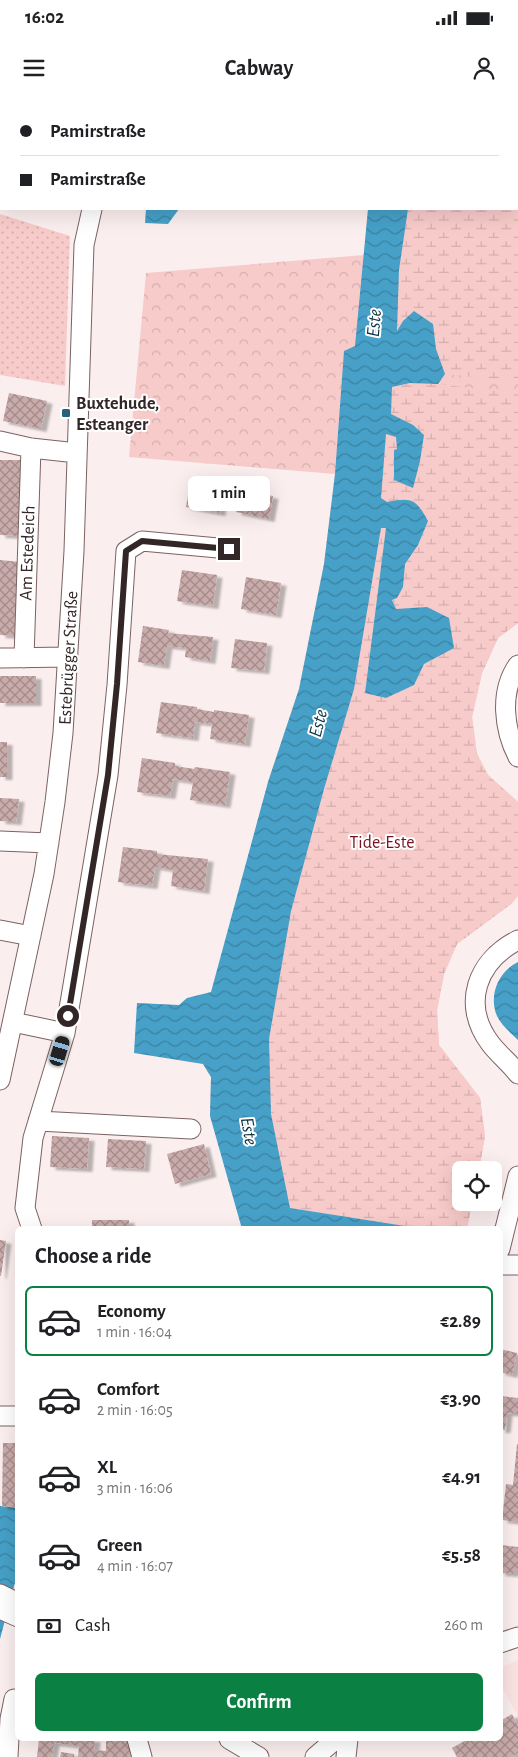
<!DOCTYPE html>
<meta charset="utf-8">
<style>
:root{--surface:#fff;--page:#f2f2f2;--text:#202124;--muted:#757577;--line:#e0e0e0;--accent:#0b8043}
body{margin:0;font-family:"Alegreya Sans",sans-serif;background:var(--page);color:var(--text);height:100vh;display:flex;flex-direction:column;font-size:19px;white-space:nowrap}
*{box-sizing:border-box;margin:0}
p{font-size:16px;color:var(--muted)}
.icon{flex:none;width:28px;height:28px;fill:none;stroke:currentColor;stroke-width:2;stroke-linecap:round;stroke-linejoin:round}
.map{position:relative;flex:1;overflow:hidden}
.panel{position:absolute;left:15px;top:1126px;width:488px;height:515px;display:flex;flex-direction:column;background:var(--surface);border-radius:8px;box-shadow:0 5px 20px #0002}
.panel>*{flex:none}
.hud{position:absolute;left:0px;top:0px;width:519px;height:110px;box-shadow:0 5px 20px #0002;display:grid;align-content:center;height:110px;padding:0 20px;background:var(--surface)}
.tools{position:absolute;left:452px;top:1061px;display:grid;gap:10px}
.tools a{display:grid;place-items:center;width:50px;height:50px;border-radius:8px;background:var(--surface);box-shadow:0 5px 20px #0002;font-size:25px}
.end{position:absolute;width:22px;height:22px;margin:-11px;border:6px solid #322726;background:#fff;box-shadow:0 0 0 2px #fff}
.from{border-radius:50%}
.bubble{position:absolute;height:35px;border-radius:8px;background:var(--surface);box-shadow:0 5px 20px #0002;font-size:16px;font-weight:600;line-height:35px;text-align:center}
.car{position:absolute;width:15px;height:30px;margin:-15px -8px;border-radius:6px;box-shadow:0 0 4px 1px #0007;background:linear-gradient(#222 24%,#8ab4d8 0 40%,#222 0 76%,#8ab4d8 0 86%,#222 0)}
.hud b{display:flex;align-items:center;gap:18px;height:48px;font-size:19px}
.hud b+b{border-top:1px solid var(--line)}
.hud i{width:12px;height:12px;background:var(--text)}
ul{padding:0;list-style:none}
li{display:flex;align-items:center;gap:15px;height:70px;margin:0 10px 8px;padding:0 10px;border:2px solid transparent;border-radius:8px}
li div{flex:1}
li b{display:block;font-size:19px}
li em{font-style:normal;font-weight:600}
li.on{border-color:var(--accent)}
li>.icon{width:45px;height:45px;stroke-width:1.5}
h2{padding:0 20px;font-size:22px;line-height:60px}
.pay{display:flex;align-items:center;gap:12px;height:55px;padding:0 20px;font-size:19px}
.pay p{margin-inline-start:auto}
.action{display:flex;gap:10px;margin-top:auto;padding:10px 20px}
.action a{flex:1;height:58px;border-radius:8px;background:var(--accent);color:#fff;font-size:20px;font-weight:600;line-height:58px;text-align:center}
.status{display:flex;justify-content:space-between;align-items:center;height:35px;padding:0 25px;background:var(--surface);direction:ltr}
.status svg{height:14px;fill:currentColor}
header{display:flex;justify-content:space-between;align-items:center;height:65px;padding:0 20px;background:var(--surface);font-size:22px;font-weight:600}
.map>svg:first-child{display:block}
.built{fill:#fbe3e2}
.grass{fill:url(#grass-dots)}
.forest{fill:url(#forest-crowns)}
.wetland{fill:url(#wetland-marsh)}
.water{fill:url(#water-waves)}
.building{fill:url(#building-cross-hatch);filter:url(#shadow)}
.lines{fill:none;stroke-linecap:round;stroke-linejoin:round}
.minor-casing{stroke:#7c6262;stroke-width:21}
.minor{stroke:#fff;stroke-width:19}
.route{stroke:#322726;stroke-width:6}
.poi-dot{fill:#27617a;stroke:#fff;stroke-width:2}
.labels{text-anchor:middle;stroke-width:4;stroke-linejoin:round;paint-order:stroke}
.poi-label{font-size:18px;font-weight:bold;fill:#322726;stroke:#fff;text-anchor:start}
.street-label{font-size:18px;fill:#322726;stroke:#fff}
.park-label{font-size:18px;fill:#771321;stroke:#fff}
.water-label{font-size:19px;font-style:italic;fill:#093343;stroke:#fff}
</style>
<div class="status"><b>16:02</b><svg viewBox="0 0 49 12"><path d="M0 12V9h3v3zM5 12V6h3v6zM10 12V3h3v9zM15 12V0h3v12zM26 1h20v11H26zM47 4h2v5h-2z"/></svg></div>
<header><svg class="icon" aria-label="menu" viewBox="0 0 24 24"><path d="M4 6h16M4 12h16M4 18h16"/></svg>Cabway<svg class="icon" aria-label="person" viewBox="0 0 24 24"><circle cx="12" cy="8" r="4"/><path d="M4 21q1-7 8-7t8 7"/></svg></header>
<div class="map">
<svg width="518" height="1657" viewBox="0 0 518 1657">
<defs>
<pattern id="grass-dots" width="8" height="8" patternUnits="userSpaceOnUse" patternTransform="scale(1.25)"><rect width="8" height="8" fill="#f7cbca"/><path d="M2 2h.1M6 6h.1" fill="none" stroke="#d4aead" stroke-width="1.8" stroke-linecap="round"/></pattern>
<pattern id="forest-crowns" width="20" height="18" patternUnits="userSpaceOnUse" patternTransform="scale(1.25)"><rect width="20" height="18" fill="#f7cbca"/><path d="M2 6a3 3 0 1 1 6 0M12 15a3 3 0 1 1 6 0" fill="none" stroke="#d4aead"/></pattern>
<pattern id="wetland-marsh" width="20" height="14" patternUnits="userSpaceOnUse" patternTransform="scale(1.25)"><rect width="20" height="14" fill="#f7cbca"/><path d="M1 5h8M5 5V1M11 12h8M15 12V8" fill="none" stroke="#d4aead"/></pattern>
<pattern id="water-waves" width="16" height="10" patternUnits="userSpaceOnUse" patternTransform="scale(1.25)"><rect width="16" height="10" fill="#46a0c7"/><path d="M0 5q4-4 8 0t8 0" fill="none" stroke="#3b82a1"/></pattern>
<pattern id="building-cross-hatch" width="8" height="8" patternUnits="userSpaceOnUse" patternTransform="scale(1.25)"><rect width="8" height="8" fill="#c8abaa"/><path d="M0 0l8 8M0 8l8-8" fill="none" stroke="#a38b8a"/></pattern>
<filter id="shadow"><feDropShadow dx="5.5" dy="3" stdDeviation="1" flood-color="#0004"/></filter>
</defs>
<rect width="100%" height="100%" fill="#fbeeee"/>
<!-- built -->
<path class="built" d="M518,1560V1616L500,1584V1568Z"/>
<!-- grass -->
<path class="grass" d="M0,114L70,136L65,286L0,275Z"/>
<!-- forest -->
<path class="forest" d="M183,0H518V523L498,538L482,573L472,617L477,654L488,675L518,702V796L511,804L457,844L444,874L437,910L439,945L480,998L485,1036L479,1070H461V1102L472,1103L467,1129H424L290,1108L210,1016L211,977L203,964L268,682L299,589L324,464L335,374L129,357L146,173L364,155L368,109H518V1H182Z"/>
<!-- wetland -->
<path class="wetland" d="M467,0H518V282L445,274L436,249L433,224L397,233L399,170L408,109H518V1H466Z
M410,283L438,284L518,294V523L498,538L482,573L472,617L477,654L488,675L518,702V796L511,804L457,844L444,874L437,910L439,945L480,998L485,1036L479,1070H461V1102L472,1103L467,1129H424L290,1108L271,1014L269,939L291,811L324,689L354,589L381,428L386,427L365,593L386,598L414,585L424,564L427,507L396,509L392,499L403,487L405,464L418,445L405,399L387,402L380,398L386,333L396,337L397,349L394,350V380L412,388L420,362L413,325L391,314L392,287Z"/>
<!-- water -->
<path class="water" d="M146,109H179L168,124L145,123Z
M368,109H408L399,170L397,231L403,221L414,211L433,224L436,249L445,274L438,284L410,283L392,287L391,314L413,325L424,335L420,361L413,388L394,380V350L397,349L396,337L386,334L381,398L387,402C412,397 416,399 428,421L418,445L405,464L403,487L397,498L392,500L396,509L427,507L449,518L454,548L424,564L414,585L386,598L365,593L386,428H381L354,589L324,689L291,811L269,939L271,1014L290,1108L424,1129H242L210,1016L211,977L203,964L134,953L137,903L179,905L187,898L211,892L268,682L299,589L324,464L335,374L344,251L355,246Z
M518,862V940C511,933 501,925 497,916C488,895 499,871 518,862Z
M0,1406L18,1408L17,1475L0,1539Z"/>
<!-- building -->
<path class="building" d="M9,293L47,301L41,329L3,321Z
M0,360H23L21,436L0,435Z
M191,380L224,385L223,388L273,396L269,419L236,412L238,404L221,402L220,413L186,407Z
M0,460L21,462L16,536L0,535Z
M182,470L217,475L213,506L177,501Z
M246,477L281,483L276,515L241,509Z
M143,526L169,530L168,533L213,537L210,561L185,557L186,548L167,546L164,566L138,562Z
M235,539L267,543L264,571L231,568Z
M0,576H36V603H0Z
M161,602L197,607V609L214,612V610L249,615L245,644L210,639L212,624L195,622L193,638L156,633Z
M0,642H7V677H0Z
M142,658L175,663V666L194,669L195,667L230,672L225,705L190,700L193,682L173,679L170,696L137,692Z
M0,698L19,699L16,722L0,721Z
M123,747L157,751V754L208,759L204,791L171,786L173,770L155,767L152,786L118,782Z
M52,1036L89,1038L87,1069L50,1067Z
M108,1039L146,1041L144,1069L106,1067Z
M204,1044L211,1074L175,1084L167,1054Z
M92,1120H129V1129H92Z
M0,1140L6,1141L1,1176H0Z
M500,1249L517,1253L512,1275L500,1272Z
M500,1296L518,1298V1314L507,1313L505,1330H500Z
M3,1343H18V1408L2,1406Z
M517,1344H518V1422L502,1420L506,1384L513,1385Z
M500,1445L518,1447V1472H513V1474L500,1473Z
M512,1614L518,1626V1653L511,1657H457L452,1648L468,1639H500V1621Z
M39,1639H95L94,1650L106,1651V1639H129L131,1657H78L79,1646L54,1643L52,1657H37Z
M61,1652L74,1654V1657H60Z"/>
<g class="lines">
<!-- minor casing -->
<g class="minor-casing">
<path id="minor" d="M119,1V0
M0,341L31,348L77,353
M0,558L68,557
M24,558L31,348
M518,565C499,592 504,630 518,657
M0,741L49,743
M0,830L31,836
M518,840C477,861 461,904 490,943C498,954 510,963 518,974
M13,922L65,933L108,675L117,585L126,451L142,441L229,449
M0,980L44,774L55,702L63,633L74,451L84,145L92,109
M38,1021L191,1029
M32,1129L25,1108L33,1038L65,933
M500,1149L518,1076
M500,1165H518
M0,1316H18
M0,1494L18,1503
M0,1509L18,1517
M500,1543L518,1537
M137,1639L142,1657
M229,1639L259,1657
M8,1657L10,1619L14,1599L18,1600
M315,1657L336,1639
M346,1657L348,1639"/>
</g>
<!-- minor -->
<use href="#minor" class="minor"/>
</g>
<g class="lines">
<!-- route -->
<path class="route" d="M68,916L108,675L117,584L126,451L142,441L229,449"/>
</g>
<!-- markers -->
<rect class="poi-dot" x="61" y="308" width="10" height="10" rx="2.5"/>
<g class="labels">
<!-- poi labels -->
<g class="poi-label">
<text x="76" y="309">Buxtehude,<tspan x="76" dy="21">Esteanger</tspan></text>
</g>
<!-- street labels -->
<g class="street-label">
<text transform="translate(27 453) rotate(-88)" y="6">Am Estedeich</text>
<text transform="translate(68 558) rotate(-87)" y="6">Estebrügger Straße</text>
</g>
<!-- park labels -->
<g class="park-label">
<text x="382" y="748">Tide-Este</text>
</g>
<!-- water labels -->
<g class="water-label">
<text transform="translate(373 223) rotate(-85)" y="7">Este</text>
<text transform="translate(317 623) rotate(-75)" y="7">Este</text>
<text transform="translate(250 1031) rotate(80)" y="7">Este</text>
</g>
</g>
</svg>
<div class="tools">
<a><svg class="icon" aria-label="locate" viewBox="0 0 24 24"><circle cx="12" cy="12" r="6"/><path d="M12 2v4M12 18v4M2 12h4M18 12h4"/></svg></a>
</div>
<i class="end from" style="left:68px;top:916px"></i>
<i class="end" style="left:229px;top:449px"></i>
<div class="bubble" style="left:188px;top:376px;width:82px">1 min</div>
<i class="car" style="left:60px;top:951px;rotate:17deg"></i>
<div class="hud">
<b><i class="from"></i>Pamirstraße</b>
<b><i></i>Pamirstraße</b>
</div>
<section class="panel">
<h2>Choose a ride</h2>
<ul>
<li class="on"><svg class="icon" aria-label="car" viewBox="0 0 24 24"><path d="M5 17H2v-5l4-1 3-4h7l3 4 3 1v5h-3M9 17h6M6 11h13"/><circle cx="7" cy="17" r="2"/><circle cx="17" cy="17" r="2"/></svg><div><b>Economy</b><p>1 min · 16:04</p></div><em>€2.89</em></li>
<li><svg class="icon" aria-label="car" viewBox="0 0 24 24"><path d="M5 17H2v-5l4-1 3-4h7l3 4 3 1v5h-3M9 17h6M6 11h13"/><circle cx="7" cy="17" r="2"/><circle cx="17" cy="17" r="2"/></svg><div><b>Comfort</b><p>2 min · 16:05</p></div><em>€3.90</em></li>
<li><svg class="icon" aria-label="car" viewBox="0 0 24 24"><path d="M5 17H2v-5l4-1 3-4h7l3 4 3 1v5h-3M9 17h6M6 11h13"/><circle cx="7" cy="17" r="2"/><circle cx="17" cy="17" r="2"/></svg><div><b>XL</b><p>3 min · 16:06</p></div><em>€4.91</em></li>
<li><svg class="icon" aria-label="car" viewBox="0 0 24 24"><path d="M5 17H2v-5l4-1 3-4h7l3 4 3 1v5h-3M9 17h6M6 11h13"/><circle cx="7" cy="17" r="2"/><circle cx="17" cy="17" r="2"/></svg><div><b>Green</b><p>4 min · 16:07</p></div><em>€5.58</em></li>
</ul>
<div class="pay"><svg class="icon" aria-label="cash" viewBox="0 0 24 24"><path d="M3 7h18v10H3z"/><circle cx="12" cy="12" r="2"/></svg>Cash<p>260 m</p></div>
<div class="action"><a>Confirm</a></div>
</section>
</div>
